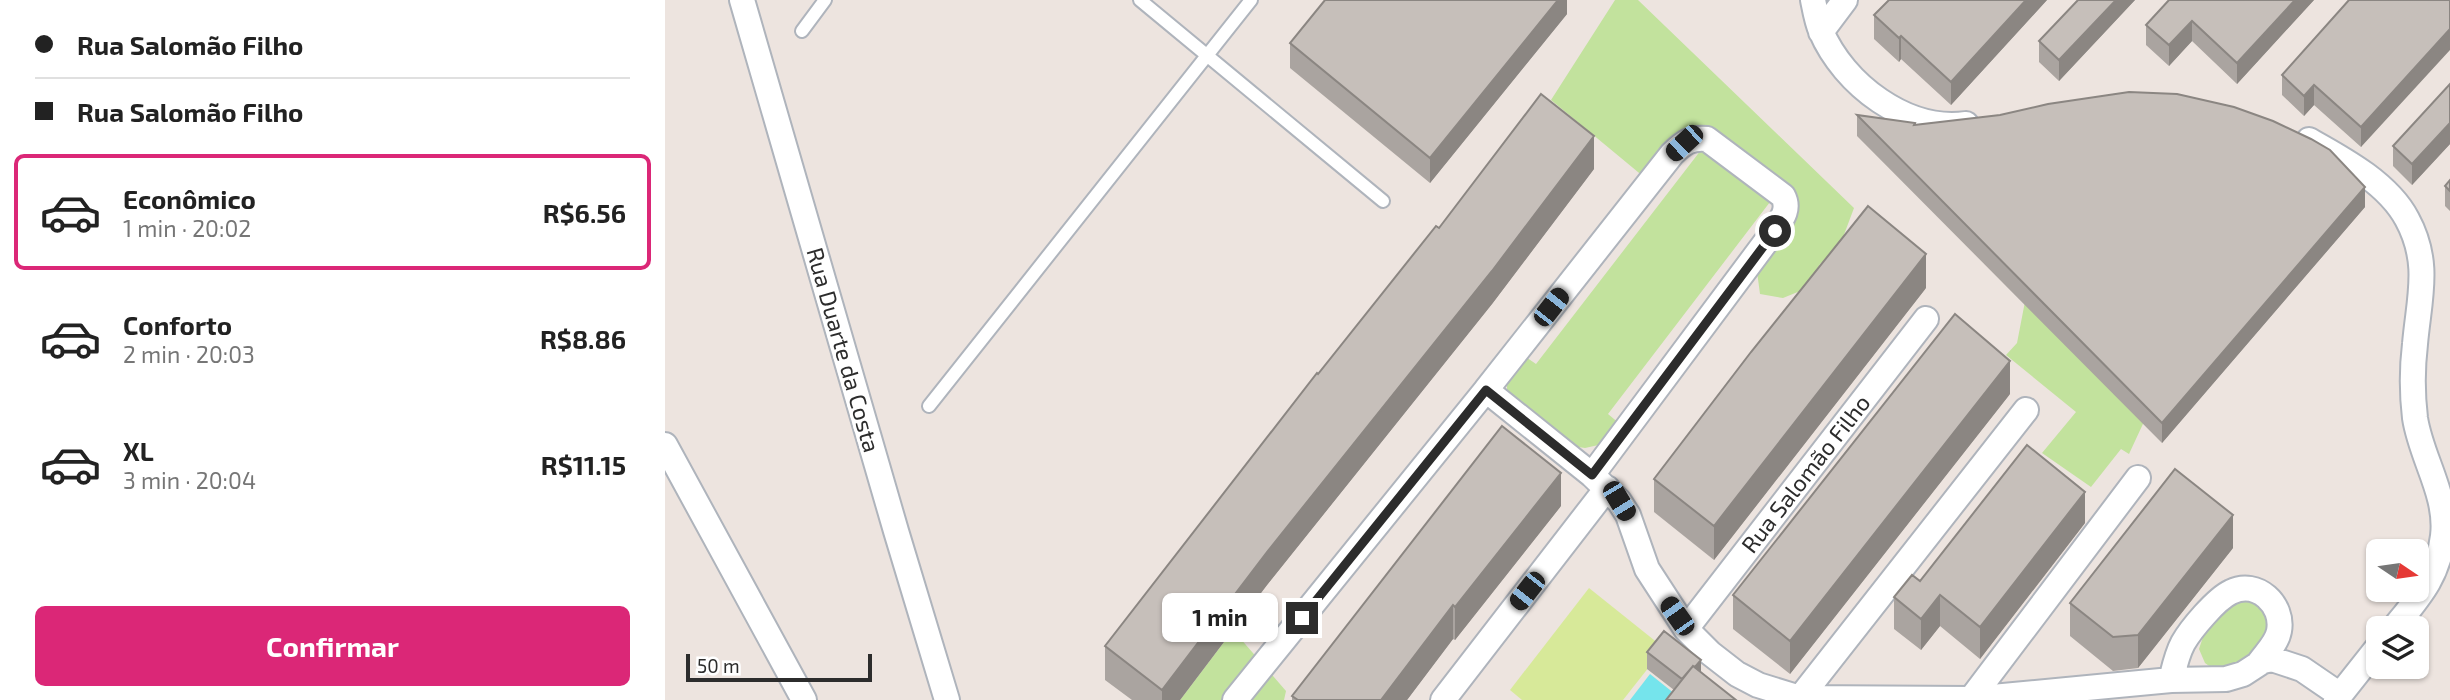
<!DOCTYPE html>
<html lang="pt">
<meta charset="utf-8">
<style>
:root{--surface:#fff;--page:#f6f6f6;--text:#222;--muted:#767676;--line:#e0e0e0;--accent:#db2777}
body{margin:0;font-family:"Exo 2",sans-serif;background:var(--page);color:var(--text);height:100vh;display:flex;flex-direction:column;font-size:26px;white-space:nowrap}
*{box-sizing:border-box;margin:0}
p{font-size:23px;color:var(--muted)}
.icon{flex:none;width:38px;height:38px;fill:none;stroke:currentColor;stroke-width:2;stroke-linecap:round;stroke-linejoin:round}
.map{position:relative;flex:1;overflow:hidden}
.details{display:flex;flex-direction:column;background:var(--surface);width:665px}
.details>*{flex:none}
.guide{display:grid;align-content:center;height:154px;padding:0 35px;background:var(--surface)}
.needle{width:46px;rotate:103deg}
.buttons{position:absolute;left:1701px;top:539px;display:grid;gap:14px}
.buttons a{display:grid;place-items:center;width:63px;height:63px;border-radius:10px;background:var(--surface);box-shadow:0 2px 5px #0004;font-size:35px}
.scale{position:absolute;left:21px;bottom:18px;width:186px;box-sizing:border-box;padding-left:7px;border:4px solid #2c2c2c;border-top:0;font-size:19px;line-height:24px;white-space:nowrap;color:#2c2c2c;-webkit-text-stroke:5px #fff;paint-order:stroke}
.end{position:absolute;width:32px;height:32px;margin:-16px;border:9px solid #2c2c2c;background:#fff;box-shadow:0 0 0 4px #fff}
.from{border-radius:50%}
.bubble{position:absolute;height:49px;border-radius:10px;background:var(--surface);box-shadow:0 2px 5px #0004;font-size:23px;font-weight:700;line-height:49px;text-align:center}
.car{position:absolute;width:21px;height:42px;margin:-21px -10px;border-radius:9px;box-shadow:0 0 5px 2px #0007;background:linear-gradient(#222 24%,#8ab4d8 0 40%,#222 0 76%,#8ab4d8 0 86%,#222 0)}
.guide b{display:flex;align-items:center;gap:24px;height:66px;font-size:26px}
.guide b+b{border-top:2px solid var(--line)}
.guide i{width:18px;height:18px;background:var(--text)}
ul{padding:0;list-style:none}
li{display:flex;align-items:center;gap:21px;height:116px;margin:0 14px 10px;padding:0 21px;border:4px solid transparent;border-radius:10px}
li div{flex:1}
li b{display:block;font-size:26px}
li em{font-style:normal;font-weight:700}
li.selected{border-color:var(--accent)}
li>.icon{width:63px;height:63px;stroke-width:1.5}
.button{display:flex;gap:14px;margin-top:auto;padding:14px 35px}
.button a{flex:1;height:80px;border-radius:10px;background:var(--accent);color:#fff;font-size:28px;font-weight:700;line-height:80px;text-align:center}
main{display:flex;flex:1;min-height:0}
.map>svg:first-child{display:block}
.green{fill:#c2e29d}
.pitch{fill:#d7e999}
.water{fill:#75e4ec}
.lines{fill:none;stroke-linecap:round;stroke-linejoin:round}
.lane-casing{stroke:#afb4bc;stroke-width:16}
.street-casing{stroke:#afb4bc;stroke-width:28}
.lane{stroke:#fff;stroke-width:12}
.street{stroke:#fff;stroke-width:24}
.wall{fill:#aaa4a0}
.shaded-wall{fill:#8b8682}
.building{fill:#c6bfba;stroke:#8b8682;stroke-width:2}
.route{stroke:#2c2c2c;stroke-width:9}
.labels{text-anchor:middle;stroke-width:6;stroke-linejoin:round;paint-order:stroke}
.street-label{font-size:23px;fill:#2c2c2c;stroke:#fff}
</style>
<main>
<section class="details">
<div class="guide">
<b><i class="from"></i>Rua Salomão Filho</b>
<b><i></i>Rua Salomão Filho</b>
</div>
<ul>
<li class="selected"><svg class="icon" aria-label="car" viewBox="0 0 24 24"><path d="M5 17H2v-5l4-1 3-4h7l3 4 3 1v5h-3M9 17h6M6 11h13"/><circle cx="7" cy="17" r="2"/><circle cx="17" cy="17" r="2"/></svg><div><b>Econômico</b><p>1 min · 20:02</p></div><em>R$6.56</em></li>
<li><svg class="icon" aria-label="car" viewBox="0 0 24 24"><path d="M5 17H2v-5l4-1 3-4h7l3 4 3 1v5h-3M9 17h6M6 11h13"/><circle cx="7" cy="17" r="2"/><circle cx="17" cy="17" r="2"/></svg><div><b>Conforto</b><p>2 min · 20:03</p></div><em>R$8.86</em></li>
<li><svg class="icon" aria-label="car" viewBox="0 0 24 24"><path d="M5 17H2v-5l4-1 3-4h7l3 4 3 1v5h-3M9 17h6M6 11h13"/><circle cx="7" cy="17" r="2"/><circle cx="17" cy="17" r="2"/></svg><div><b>XL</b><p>3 min · 20:04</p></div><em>R$11.15</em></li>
</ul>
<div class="button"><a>Confirmar</a></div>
</section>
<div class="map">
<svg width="1785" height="700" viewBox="0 0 1785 700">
<rect width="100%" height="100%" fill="#ede4df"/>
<!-- green -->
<path class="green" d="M950,0H973L1189,208L1174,248L1155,264L1140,289L1118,298L1095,294L1091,264L1131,212L1042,139L985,182L886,100Z
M1036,150L1105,202L943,414L955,424L938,444L920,448L901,445L842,393V375L858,355L871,364Z
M1368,260L1490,398L1464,454L1456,449L1426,487L1377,453L1411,412L1341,355L1352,343Z
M1581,599L1597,606L1605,621L1600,638L1573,667L1547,668L1540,663L1534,649L1539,634L1567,603Z
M568,630L621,691L619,700H515Z"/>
<!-- pitch -->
<path class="pitch" d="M924,588L999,648L958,700H857L845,690Z"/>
<!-- water -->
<path class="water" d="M985,674L1010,694L1005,700H965Z"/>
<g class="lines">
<!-- lane casing -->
<g class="lane-casing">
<path id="lane" d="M475,0L718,201
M137,31L160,0
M264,406L586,0"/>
</g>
<!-- street casing -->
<g class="street-casing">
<path id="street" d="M77,0L231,531L282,700
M1148,0C1150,10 1152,22 1156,31C1179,85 1242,132 1301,124
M1156,32L1180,0
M1644,140C1678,159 1723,183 1742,219C1766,263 1754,298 1750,344C1747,369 1747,393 1750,418C1756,458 1783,495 1778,536C1773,577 1754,597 1729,628
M821,390L1007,154C1018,143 1026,137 1042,139L1118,196C1125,209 1117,219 1109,231L927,475
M0,445L139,700
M1021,629L1261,319
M1506,680C1509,668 1512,654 1518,643C1526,629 1551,599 1566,592C1592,579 1619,605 1614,631C1612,643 1601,653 1594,663
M1135,698L1361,410
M1306,699L1473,478
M570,700L821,390L927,475L954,501L963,515L982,569L1021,629L1045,653L1072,674L1093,685L1135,698L1306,699L1506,680L1561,679L1578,674L1598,661L1607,659L1637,669L1675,695
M778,700L942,488
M1671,700L1713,647"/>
</g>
<!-- lane -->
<use href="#lane" class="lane"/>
<!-- street -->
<use href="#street" class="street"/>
</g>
<!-- wall -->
<path class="wall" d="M902,0V14L765,183L625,68V43Z
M1224,0H1382L1286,105L1236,59L1234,62L1209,39V15Z
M1413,0H1470L1394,81L1374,62V41Z
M1504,0H1649L1572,84L1527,41L1504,66L1481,45V25Z
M1785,0L1696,147L1649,105L1639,116L1617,95V75Z
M1785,84V144L1747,185L1728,166V146Z
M1192,115L1250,124L1700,207L1497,443L1192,136Z
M929,169L827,304L602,585L515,700H467L440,680V646L653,374L774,228Z
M1785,180V211L1780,206V186Z
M1261,288L1049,560L989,512V479Z
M1345,394L1125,674L1068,629V595Z
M896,506L790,640L788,639L742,700H627V696Z
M1420,523L1315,659L1275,626L1256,650L1229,629V597L1255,581Z
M1568,548L1473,668L1448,671L1405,636V603Z
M982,652L1036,660L1009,690L982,669Z"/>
<!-- shaded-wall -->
<path class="shaded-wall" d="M893,0H902V14L765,183V158Z
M1361,0H1382L1286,105V82Z
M1451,0H1470L1394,81V60Z
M1630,0H1649L1572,84V63Z
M1527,21V41L1504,66V45Z
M1785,29V50L1696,147V127Z
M1236,36V59L1234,62V38Z
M1649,85V105L1639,116V96Z
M1785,123V144L1747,185V164Z
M929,136V169L827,304L602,585L515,700H497V690L602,552Z
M1700,187V207L1497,443V423Z
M1261,254V288L1049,560V526Z
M1345,361V394L1125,674V641Z
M896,473V506L790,640V607Z
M1420,492V523L1315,659V627Z
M1568,515V548L1473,668V635Z
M1275,595V626L1256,650V619Z
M788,605V639L742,700H716Z
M1036,660V677L1019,681Z"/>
<!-- building -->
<path class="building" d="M660,0H893L765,158L625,43Z
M1224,0H1361L1286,82L1236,36L1234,38L1209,15Z
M1413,0H1451L1394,60L1374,41Z
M1504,0H1630L1572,63L1527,21L1504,45L1481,25Z
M1684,0H1785V29L1696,127L1649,85L1639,96L1617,75Z
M1785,84V123L1747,164L1728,146Z
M1464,92L1512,94L1569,107L1608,121L1646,139L1665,150L1700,187L1497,423L1192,115L1250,123L1249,125L1335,115L1383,104Z
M876,94L929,136L827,271L602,552L497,690L440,646L652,373L653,374L771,226L774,228Z
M1785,180V191L1780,186Z
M1203,206L1261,254L1049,526L989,479L1086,352Z
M1290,314L1345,361L1125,641L1068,595Z
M837,426L896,473L790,607L788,605L716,700H633L627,696Z
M1362,445L1420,492L1315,627L1275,595L1256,619L1229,597L1247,575L1255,581Z
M1510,469L1568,515L1473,635L1448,637L1405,603Z
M999,631L1036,660L1030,667L1028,666L1017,679L982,652Z
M1028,666L1071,700H1001Z"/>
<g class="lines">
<!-- route -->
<path class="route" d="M637,618L821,390L927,475L1110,231"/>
</g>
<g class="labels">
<!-- street labels -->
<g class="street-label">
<text transform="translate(178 350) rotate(74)" y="8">Rua Duarte da Costa</text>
<text transform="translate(1141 474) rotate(-52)" y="8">Rua Salomão Filho</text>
</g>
</g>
</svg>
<div class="buttons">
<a><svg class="needle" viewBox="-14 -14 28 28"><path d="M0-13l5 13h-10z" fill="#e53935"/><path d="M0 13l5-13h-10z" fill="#767676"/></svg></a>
<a><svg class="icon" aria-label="layers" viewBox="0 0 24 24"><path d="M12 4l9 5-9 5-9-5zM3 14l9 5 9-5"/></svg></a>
</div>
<div class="scale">50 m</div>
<i class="end from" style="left:1110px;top:231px"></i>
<i class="end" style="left:637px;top:618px"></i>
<div class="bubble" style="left:497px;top:593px;width:116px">1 min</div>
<i class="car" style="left:1019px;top:143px;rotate:227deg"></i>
<i class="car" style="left:886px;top:307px;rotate:38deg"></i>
<i class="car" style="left:954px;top:501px;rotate:149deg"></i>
<i class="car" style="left:862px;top:591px;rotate:218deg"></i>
<i class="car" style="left:1012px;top:616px;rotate:325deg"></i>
</div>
</main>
